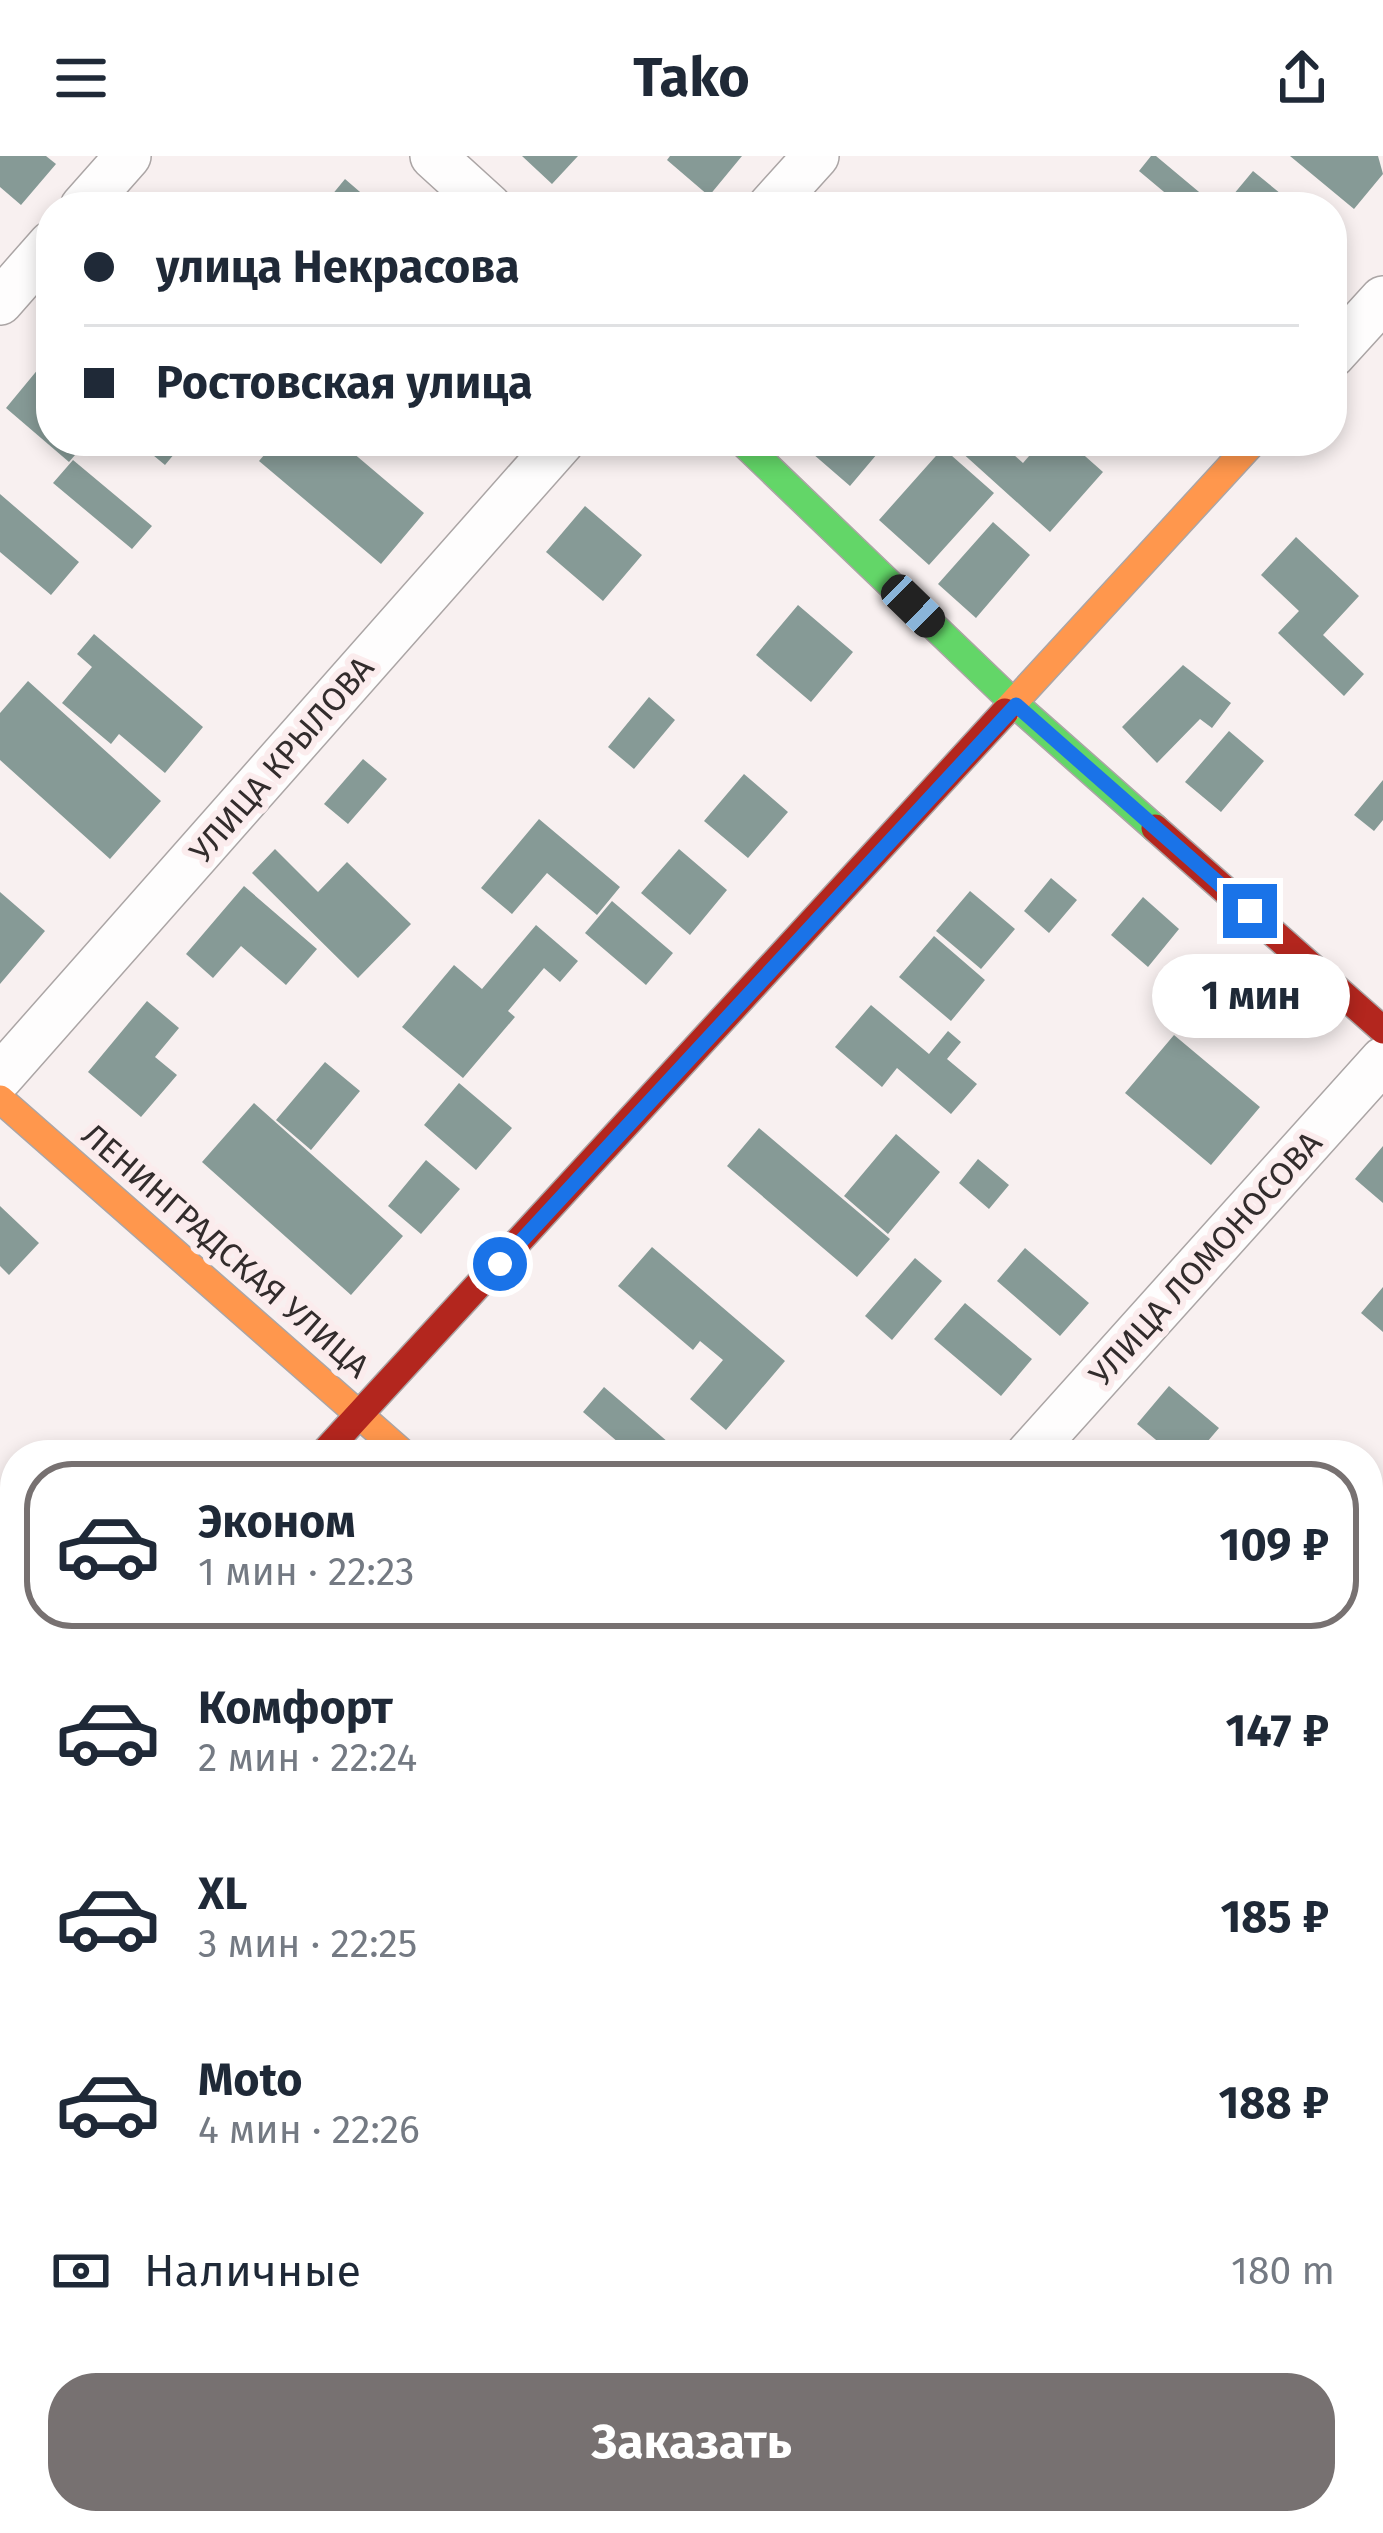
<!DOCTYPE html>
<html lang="ru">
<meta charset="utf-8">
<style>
:root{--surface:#fff;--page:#f6f6f7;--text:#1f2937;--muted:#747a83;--line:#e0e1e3;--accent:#777171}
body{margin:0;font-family:"Fira Sans",sans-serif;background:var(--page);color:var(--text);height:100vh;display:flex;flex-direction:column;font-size:45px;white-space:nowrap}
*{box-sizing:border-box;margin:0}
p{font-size:39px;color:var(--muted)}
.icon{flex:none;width:66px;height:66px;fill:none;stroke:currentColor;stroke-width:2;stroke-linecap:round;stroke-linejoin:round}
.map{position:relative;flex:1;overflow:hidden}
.drawer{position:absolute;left:0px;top:1284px;width:1383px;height:1095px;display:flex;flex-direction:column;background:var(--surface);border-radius:48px 48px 0 0;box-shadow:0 6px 18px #0003}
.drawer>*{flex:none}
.hud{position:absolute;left:36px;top:36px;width:1311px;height:264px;border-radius:48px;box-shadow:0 6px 18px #0003;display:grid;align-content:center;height:264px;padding:0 48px;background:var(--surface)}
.end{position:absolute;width:54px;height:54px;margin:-27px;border:15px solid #1a73e8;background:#fff;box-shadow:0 0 0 6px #fff}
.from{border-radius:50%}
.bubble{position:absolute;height:84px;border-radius:42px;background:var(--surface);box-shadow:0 6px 18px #0003;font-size:39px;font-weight:700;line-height:84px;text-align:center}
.car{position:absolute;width:36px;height:72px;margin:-36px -18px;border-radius:15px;box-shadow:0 0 9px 3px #0007;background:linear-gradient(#222 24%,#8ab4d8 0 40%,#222 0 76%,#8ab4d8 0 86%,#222 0)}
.hud b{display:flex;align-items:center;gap:42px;height:114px;font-size:45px}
.hud b+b{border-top:3px solid var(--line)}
.hud i{width:30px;height:30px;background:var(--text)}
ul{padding:21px 0 0;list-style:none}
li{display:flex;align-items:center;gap:36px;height:168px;margin:0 24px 18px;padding:0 24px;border:6px solid transparent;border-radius:48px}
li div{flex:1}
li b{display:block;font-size:45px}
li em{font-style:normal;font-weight:700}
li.current{border-color:var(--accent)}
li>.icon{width:108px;height:108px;stroke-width:1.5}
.pay{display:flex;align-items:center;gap:30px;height:132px;padding:0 48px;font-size:45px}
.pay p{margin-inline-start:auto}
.cta{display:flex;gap:24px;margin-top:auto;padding:24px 48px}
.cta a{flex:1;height:138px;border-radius:48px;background:var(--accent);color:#fff;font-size:48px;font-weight:700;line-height:138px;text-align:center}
header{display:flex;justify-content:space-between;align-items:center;height:156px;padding:0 48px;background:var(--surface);font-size:54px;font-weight:700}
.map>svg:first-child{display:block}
.building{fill:#869a96}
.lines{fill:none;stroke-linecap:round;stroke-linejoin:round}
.street-casing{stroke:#aba5a5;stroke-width:48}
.fast-casing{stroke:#aba5a5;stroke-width:30}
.slow-casing{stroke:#aba5a5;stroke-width:30}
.jam-casing{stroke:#aba5a5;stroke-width:30}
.street{stroke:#fefdfd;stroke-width:45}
.fast{stroke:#63d668;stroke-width:27}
.slow{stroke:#ff974d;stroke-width:27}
.jam{stroke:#b3261e;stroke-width:27}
.route{stroke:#1a73e8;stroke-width:15}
.labels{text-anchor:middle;stroke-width:12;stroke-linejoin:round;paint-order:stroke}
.street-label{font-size:33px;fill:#322c2c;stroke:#fbeced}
</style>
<header><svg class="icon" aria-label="menu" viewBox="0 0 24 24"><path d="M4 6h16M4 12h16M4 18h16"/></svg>Tako<svg class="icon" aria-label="share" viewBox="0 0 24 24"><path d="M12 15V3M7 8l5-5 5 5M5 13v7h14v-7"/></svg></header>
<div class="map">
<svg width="1383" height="2377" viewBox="0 0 1383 2377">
<rect width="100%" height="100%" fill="#f8f0f0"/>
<!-- building -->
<path class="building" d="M0,0H46L56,8L21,49L0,31Z
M522,0H578L552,28Z
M670,0H742L709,40L667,4Z
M1151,0H1156L1217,51H1182L1139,15Z
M1290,0H1378L1383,18L1354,53Z
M1253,15L1297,51H1223Z
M345,23L367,42L360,51H322Z
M44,206L51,213V285H87L69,306L6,252Z
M136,285H185L165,309Z
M276,285H339L424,357L381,408L259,305Z
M798,285H888L850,330Z
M949,285H998L1023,307L1042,285H1068L1103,316L1050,376Z
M943,292L994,337L929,409L879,364Z
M73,304L152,370L132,393L53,327Z
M0,338L79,406L51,439L0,396Z
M585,350L642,399L603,445L546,396Z
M993,366L1030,399L976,462L938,428Z
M1296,381L1359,440L1323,479L1364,518L1344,540L1278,477L1299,455L1261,419Z
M798,449L853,496L811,546L756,499Z
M94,478L203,571L165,617L119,578L111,588L62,547L92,511L77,498Z
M1183,509L1231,547L1212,572L1200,563L1157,607L1122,571Z
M28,525L161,645L110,703L0,604V557Z
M649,541L675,564L634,613L608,591Z
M1229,575L1264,605L1221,656L1185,626Z
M363,603L387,623L348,668L324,648Z
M744,618L788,656L748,702L704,665Z
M1383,624V664L1374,675L1354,659Z
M539,663L620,731L597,759L547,717L512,758L481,732Z
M275,693L318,736L347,706L411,768L358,822L252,717Z
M679,693L727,734L690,779L641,737Z
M1051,722L1077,744L1049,777L1024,755Z
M244,730L317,793L286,829L241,790L213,822L186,798Z
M970,735L1015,773L981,813L936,775Z
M0,736L45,775L0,828Z
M1143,741L1179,773L1148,811L1111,779Z
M612,745L673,797L646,829L585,777Z
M536,769L578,805L560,826L544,812L508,855L515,861L463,922L402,871L454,809L482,833Z
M934,780L985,824L951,865L899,821Z
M147,845L179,872L155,901L177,919L141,961L88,916Z
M871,849L929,898L948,875L961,886L947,903L977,928L951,958L897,912L882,931L835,891Z
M1174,879L1260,951L1211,1009L1125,937Z
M325,906L360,935L311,994L276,964Z
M459,927L512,972L476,1014L424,969Z
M254,947L403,1080L351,1139L202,1006Z
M759,972L890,1083L857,1121L727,1010Z
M896,978L940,1016L888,1078L844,1040Z
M1383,990V1047L1355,1023Z
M978,1003L1009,1029L989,1053L959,1027Z
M426,1004L460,1033L421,1078L388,1050Z
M0,1050L39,1087L9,1119L0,1110Z
M652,1091L785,1205L726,1274L690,1243L723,1204L700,1185L693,1194L618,1130Z
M1025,1092L1089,1147L1060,1180L997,1125Z
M915,1102L942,1125L892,1184L865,1160Z
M1383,1131V1176L1361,1157Z
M965,1147L1032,1203L1001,1240L934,1183Z
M1169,1230L1219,1272L1196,1299H1174L1137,1268Z
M604,1231L683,1299H633L583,1256Z
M1368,1515L1383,1527V1546L1368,1564Z
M15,2077V2127L0,2138V2088Z
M0,2325L15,2347V2364L29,2367L14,2377H0Z
M366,2364H393L406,2373L412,2364L488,2366L481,2377H358Z"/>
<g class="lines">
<!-- street casing -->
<g class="street-casing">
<path id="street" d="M433,0L489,51
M83,51L128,0
M770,51L816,0
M0,146L51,88
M1332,199L1383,143
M0,921L562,285
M1028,1299L1383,904
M0,1631L15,1615
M1368,1642L1383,1625
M0,2239L15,2254
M1368,2265L1383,2262
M225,2364L276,2377
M165,2377L168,2364
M1005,2377L1032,2364"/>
</g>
<!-- fast casing -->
<g class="fast-casing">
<path id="fast" d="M741,285L1016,549L1155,672"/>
</g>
<!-- slow casing -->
<g class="slow-casing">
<path id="slow" d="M1005,556L1254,285
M0,943L405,1299"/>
</g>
<!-- jam casing -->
<g class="jam-casing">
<path id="jam" d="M1155,672L1383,874
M322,1299L1005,556
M1368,2151L1383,2164"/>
</g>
<!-- street -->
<use href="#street" class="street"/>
<!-- fast -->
<use href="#fast" class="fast"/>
<!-- slow -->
<use href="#slow" class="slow"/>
<!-- jam -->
<use href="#jam" class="jam"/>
</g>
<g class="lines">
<!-- route -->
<path class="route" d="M500,1108L1016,549L1250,755"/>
</g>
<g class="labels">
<!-- street labels -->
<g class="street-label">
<text transform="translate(281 603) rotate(-49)" y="12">УЛИЦА КРЫЛОВА</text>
<text transform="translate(226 1094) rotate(41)" y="12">ЛЕНИНГРАДСКАЯ УЛИЦА</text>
<text transform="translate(1205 1102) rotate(-48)" y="12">УЛИЦА ЛОМОНОСОВА</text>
</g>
</g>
</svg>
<i class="end from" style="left:500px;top:1108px"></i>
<i class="end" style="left:1250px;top:755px"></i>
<div class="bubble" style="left:1152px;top:798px;width:198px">1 мин</div>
<i class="car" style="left:913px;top:450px;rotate:134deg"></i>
<div class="hud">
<b><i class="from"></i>улица Некрасова</b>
<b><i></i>Ростовская улица</b>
</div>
<section class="drawer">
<ul>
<li class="current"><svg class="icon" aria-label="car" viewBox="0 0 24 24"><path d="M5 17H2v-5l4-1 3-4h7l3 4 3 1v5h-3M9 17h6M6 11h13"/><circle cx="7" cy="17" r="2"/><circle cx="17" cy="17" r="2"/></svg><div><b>Эконом</b><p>1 мин · 22:23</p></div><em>109 ₽</em></li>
<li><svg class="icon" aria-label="car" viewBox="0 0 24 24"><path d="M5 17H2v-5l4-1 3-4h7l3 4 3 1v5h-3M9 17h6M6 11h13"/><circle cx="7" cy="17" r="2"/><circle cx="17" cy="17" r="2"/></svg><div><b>Комфорт</b><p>2 мин · 22:24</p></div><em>147 ₽</em></li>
<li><svg class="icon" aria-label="car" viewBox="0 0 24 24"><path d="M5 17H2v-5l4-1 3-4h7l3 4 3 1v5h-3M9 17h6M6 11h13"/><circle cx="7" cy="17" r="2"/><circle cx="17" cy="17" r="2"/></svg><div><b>XL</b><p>3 мин · 22:25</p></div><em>185 ₽</em></li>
<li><svg class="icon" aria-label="car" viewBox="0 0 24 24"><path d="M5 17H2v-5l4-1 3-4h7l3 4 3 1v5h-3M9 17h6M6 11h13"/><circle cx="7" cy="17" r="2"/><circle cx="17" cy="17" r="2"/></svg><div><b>Moto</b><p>4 мин · 22:26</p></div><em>188 ₽</em></li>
</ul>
<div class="pay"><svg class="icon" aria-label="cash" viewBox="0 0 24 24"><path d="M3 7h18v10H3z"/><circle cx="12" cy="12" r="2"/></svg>Наличные<p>180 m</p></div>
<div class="cta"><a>Заказать</a></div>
</section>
</div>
